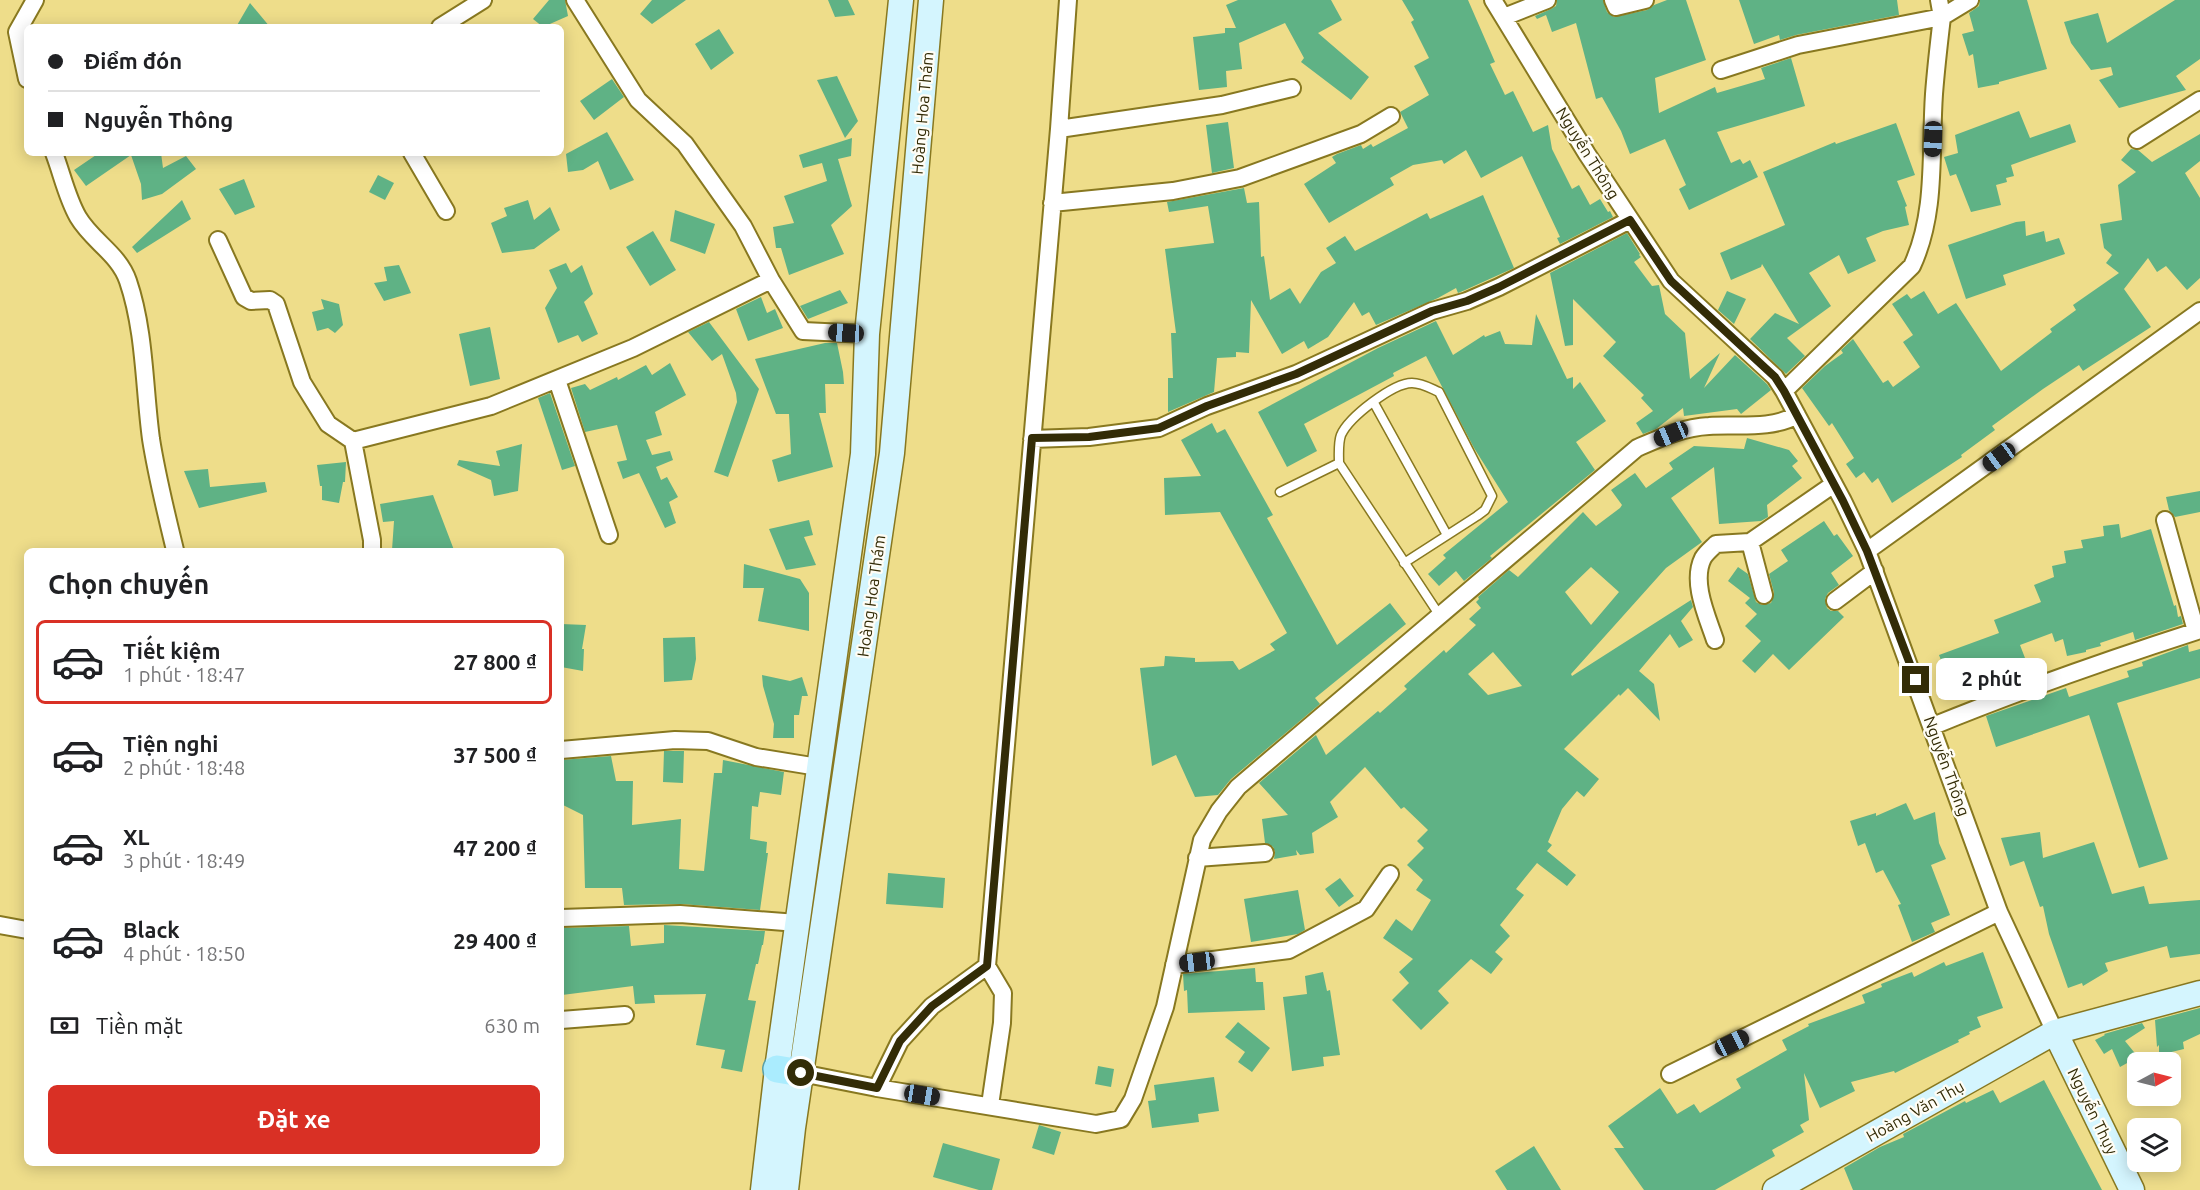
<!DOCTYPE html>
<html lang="vi">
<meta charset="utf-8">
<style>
:root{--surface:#fff;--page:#f6f6f6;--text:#202124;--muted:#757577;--line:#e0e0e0;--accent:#d93025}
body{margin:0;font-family:Ubuntu,sans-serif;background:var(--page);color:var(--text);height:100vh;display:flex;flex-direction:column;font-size:22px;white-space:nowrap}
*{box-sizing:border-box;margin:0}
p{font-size:20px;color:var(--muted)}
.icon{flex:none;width:33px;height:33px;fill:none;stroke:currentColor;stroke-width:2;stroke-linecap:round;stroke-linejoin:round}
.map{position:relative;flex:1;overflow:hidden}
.side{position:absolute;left:24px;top:548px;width:540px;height:618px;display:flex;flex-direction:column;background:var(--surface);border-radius:9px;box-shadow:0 3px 15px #0003}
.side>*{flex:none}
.guide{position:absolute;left:24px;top:24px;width:540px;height:132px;border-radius:9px;box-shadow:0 3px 15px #0003;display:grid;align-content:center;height:132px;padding:0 24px;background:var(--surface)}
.needle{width:39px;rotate:83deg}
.tools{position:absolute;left:2127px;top:1052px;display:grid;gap:12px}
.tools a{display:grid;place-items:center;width:54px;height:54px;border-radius:9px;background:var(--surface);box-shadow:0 3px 15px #0003;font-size:30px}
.end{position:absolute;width:27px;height:27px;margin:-14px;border:8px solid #332c07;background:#fff;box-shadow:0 0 0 3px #fff}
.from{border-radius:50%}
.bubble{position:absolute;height:42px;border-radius:9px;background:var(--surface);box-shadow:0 3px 15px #0003;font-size:20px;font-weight:700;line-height:42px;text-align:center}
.car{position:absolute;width:18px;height:36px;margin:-18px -9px;border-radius:8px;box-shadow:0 0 4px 2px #0007;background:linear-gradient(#222 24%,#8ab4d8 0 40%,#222 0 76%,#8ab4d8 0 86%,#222 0)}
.guide b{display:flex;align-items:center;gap:21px;height:57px;font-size:22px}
.guide b+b{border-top:2px solid var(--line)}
.guide i{width:15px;height:15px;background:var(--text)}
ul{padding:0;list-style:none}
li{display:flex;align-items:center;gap:18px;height:84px;margin:0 12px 9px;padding:0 12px;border:3px solid transparent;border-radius:9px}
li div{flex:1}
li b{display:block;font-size:22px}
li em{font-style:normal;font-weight:700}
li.active{border-color:var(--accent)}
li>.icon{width:54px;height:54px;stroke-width:1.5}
h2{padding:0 24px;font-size:27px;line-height:72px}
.pay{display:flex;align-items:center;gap:15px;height:66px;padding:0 24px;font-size:22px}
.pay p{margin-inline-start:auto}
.action{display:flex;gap:12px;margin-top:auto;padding:12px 24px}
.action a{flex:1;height:69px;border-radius:9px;background:var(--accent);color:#fff;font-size:24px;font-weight:700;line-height:69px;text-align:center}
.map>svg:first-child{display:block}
.building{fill:#5fb285;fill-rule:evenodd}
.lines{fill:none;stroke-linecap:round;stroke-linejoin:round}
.lane-casing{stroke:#887820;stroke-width:11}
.street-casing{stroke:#887820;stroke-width:20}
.secondary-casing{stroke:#887820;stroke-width:27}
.primary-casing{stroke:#5ba0a7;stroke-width:30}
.lane{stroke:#fff;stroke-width:8}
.street{stroke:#fff;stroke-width:16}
.secondary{stroke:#d4f5fe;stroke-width:24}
.primary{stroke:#aaecfe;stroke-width:27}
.route{stroke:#332c07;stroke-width:8}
.labels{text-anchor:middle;stroke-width:4.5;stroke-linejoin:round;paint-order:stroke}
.street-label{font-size:16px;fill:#332c07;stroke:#fffdf5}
</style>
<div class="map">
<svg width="2200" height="1190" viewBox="0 0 2200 1190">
<rect width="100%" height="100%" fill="#eedd8a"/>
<!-- building -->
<path class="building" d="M549,0H565L568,16L543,27L533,19Z
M652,0H686L652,24L640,14Z
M828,0H848L855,15L835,17Z
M1238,0H1331L1342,20L1318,33L1369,77L1351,100L1301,62L1304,58L1285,23L1239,43L1242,69L1226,71L1227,87L1199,90L1193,37L1225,33V28H1236L1226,5Z
M1402,0H1468L1495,62L1490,64L1505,95L1513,91L1533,132L1548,125L1552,149L1572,189L1579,185L1590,205L1600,199L1608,212L1610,211L1613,217L1560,244L1557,238L1560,237L1522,156L1481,178L1466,150L1444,164L1442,160L1413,165L1390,178L1394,185L1329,223L1304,184L1336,163L1332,157L1337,154L1361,145L1363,149L1371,144L1373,147L1408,128L1400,112L1429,95L1414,66L1429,58L1411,22L1414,20Z
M1557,0H1603L1607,12L1614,17L1647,10L1654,5L1667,0H1686L1706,60L1655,78L1659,113L1715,87L1717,93L1765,79L1761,68L1791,58L1805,106L1717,132L1731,163L1740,159L1743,164L1750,160L1758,177L1689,210L1679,189L1686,185L1665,139L1630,154L1621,131L1602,97L1596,99L1576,23L1552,32L1546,15L1537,19L1535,16L1551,9L1556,6Z
M1739,0H1897L1899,15L1796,35L1780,40L1779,35L1754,44Z
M1980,0H2027L2047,69L1999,82V84L1978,88L1973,54L1969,56L1962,34L1974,31L1969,13L1979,6Z
M2175,0H2200V59L2176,76L2186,90L2119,108L2099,80L2113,75L2111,67L2091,70L2071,43L2064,22L2098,13L2107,43Z
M250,3L270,27H236Z
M719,29L734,53L711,70L695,44Z
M837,76L858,121L845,138L817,80Z
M612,79L624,97L594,120L580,101Z
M2019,111L2030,138L2070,124L2076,142L2011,165L2014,176L2006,178L2007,182L1996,185L2001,205L1971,212L1956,174L1950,176L1944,157L1958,153L1955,135Z
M1228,122L1234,168L1212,173L1206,125Z
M1896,123L1915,175L1897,181L1907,206L1905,207L1909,225L1883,231L1866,238L1876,261L1848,274L1839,255L1809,273L1831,306L1787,338L1805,356L1786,374L1750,339L1775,313L1799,324L1762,264L1761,267L1731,280L1720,253L1785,225L1763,172L1835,142L1836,144Z
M607,132L634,180L610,190L598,161L583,170L568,172L566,154Z
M2200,134V161L2185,173L2200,198V278L2187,290L2166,266L2157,272L2148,258L2124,289L2151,327L2083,371L2079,365L2043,389L1992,426L1995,430L1961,455L1962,457L1892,503L1878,478L1872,483L1864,472L1856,478L1846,464L1854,458L1832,423L1829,426L1802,388L1825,366L1843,353L1841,350L1853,339L1883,383L1888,380L1893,387L1920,367L1903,342L1913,335L1892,304L1907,294L1911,299L1924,291L1938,314L1956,303L2001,371L2052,332L2050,329L2076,310L2073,305L2119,273L2106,263L2112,255L2104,248L2100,224L2122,220L2118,185L2136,172L2121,160L2131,149L2138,150L2152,162Z
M852,138L851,156L838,159L852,206L831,225L844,254L789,275L781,248H776L773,227L794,223L784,196L827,181L822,163L803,168L799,155Z
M99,153H161L163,168L186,156L196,169L162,194L142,200L141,184L131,155L86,186L74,170Z
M378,175L394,183L385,200L369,192Z
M244,179L255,207L235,215L219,189Z
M1244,188L1247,203L1259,202L1261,257L1264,256L1270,300L1290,288L1300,304L1321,272L1336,263L1326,248L1345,236L1355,251L1427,213L1430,219L1483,195L1514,268L1463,291L1458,293L1456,288L1438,298L1376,325L1369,312L1362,316L1354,302L1328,337L1308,349L1304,341L1282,354L1251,300L1249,353L1236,352V357L1217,358L1214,392L1168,412V378H1173L1171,333H1176L1165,249L1214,243L1208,206L1169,212L1167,202Z
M182,200L191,219L137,253L132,247Z
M528,200L534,220L550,207L560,230L534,249L502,253L491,223L507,216L504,208Z
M675,210L715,224L705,254L670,241Z
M2025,221L2026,236L2044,231L2046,242L2059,238L2065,254L2003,275L2006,285L1966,299L1948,245L2016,222Z
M653,231L676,270L650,286L626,247Z
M1627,233L1640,254L1639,255L1641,257L1634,262L1652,286L1659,285L1665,314L1685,333L1690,379L1720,353L1704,388L1735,355L1767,384L1771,390L1741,414L1737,409L1684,416L1683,408L1656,429L1643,434L1636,423L1653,411L1641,398L1644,395L1603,356L1616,342L1573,299V345L1565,346L1550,273Z
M566,263L571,273L582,265L593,294L584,302L598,334L582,342L578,335L558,343L545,308L557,288L549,270Z
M399,265L411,293L384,301L374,283L387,281L384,267Z
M840,290L848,303L808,319L800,306Z
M1727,291L1746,299L1734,324L1718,310Z
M761,297L767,313L775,309L783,328L748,341L736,309Z
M321,299L339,304L343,325L335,333L328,328L317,331L312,312L324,309Z
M1536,314L1567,379L1573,377V389L1580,382L1606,421L1576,442L1595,470L1490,556L1492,558L1464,581L1456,571L1439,586L1428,574L1446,558L1443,555L1508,502L1474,448L1426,356L1393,373L1394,376L1304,424L1317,451L1287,467L1258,412L1378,348L1436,321L1453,355L1484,335L1485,337L1500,331L1505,344L1532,345Z
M709,322L759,389L728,477L714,472L737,402L736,393L722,354L712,361L688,332Z
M490,327L500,379L470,386L459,334Z
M825,343H837L843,372L844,384H825L826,413H819L833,467L778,482L772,460L791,454L789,414H776L755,359Z
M670,363L686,395L655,412L662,435L646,440L652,455L670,451L673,460L656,467L661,480L667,477L678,497L669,502L676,523L665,528L639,473L623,479L617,462L627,460L617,425L585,432L571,388L585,384L590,390L617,377L618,380L646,365L652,375Z
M550,393L575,466L562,470L538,398Z
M1212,423L1217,433L1225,429L1273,515L1267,518L1337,645L1390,603L1406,624L1315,698L1320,704L1231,779L1218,795L1195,797L1176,755L1152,766L1140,668L1164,666L1165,656L1195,658V662L1233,661L1239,670L1275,650L1270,644L1287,633L1220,512L1165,515L1164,478L1201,476L1181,440Z
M1747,438L1789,450L1798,461L1792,466L1802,478L1767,505L1768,517L1761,521L1719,524L1714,467L1671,498L1702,542L1666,568L1571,674L1572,676L1691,600L1693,607L1681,621L1693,640L1679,648L1670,634L1639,671L1654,684L1660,721L1628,688L1620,696L1619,694L1564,749L1599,779L1584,797L1577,791L1562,809L1548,842L1552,845L1547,851L1576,875L1567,886L1537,863L1516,889L1524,895L1500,925L1510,936L1495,952L1503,959L1491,974L1471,959L1438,991L1449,1003L1421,1030L1392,1000L1409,983L1399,972L1413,959L1383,938L1396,919L1412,931L1431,900L1416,890L1423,880L1407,865L1424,848L1417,841L1428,830L1404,807L1401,809L1365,767L1330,802L1338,817L1312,833L1314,853L1300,855L1296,850L1297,855L1274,859L1275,852L1273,847L1265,843L1262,819L1288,815L1259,783L1316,735L1326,755L1378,711L1380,713L1407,689L1404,686L1444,650L1446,653L1476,625L1469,619L1481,608L1476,602L1479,599L1478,597L1509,570L1518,577L1583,512L1596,526L1620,508L1622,505L1611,490L1635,473L1646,488L1673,469L1669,463L1694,446L1744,449ZM1591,567L1619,592L1591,625L1565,592ZM1493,652L1522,686L1488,695L1468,674Z
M522,444L518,491L494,496L491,480L457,465L459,460L500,466L496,451Z
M346,462L345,482H343L339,503L322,500V486H320L317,465Z
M208,469L210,487L265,482L267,492L199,508L184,471Z
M2200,491V512L2175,517L2169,510L2166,497Z
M433,495L454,550H392L394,521L383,522L380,504Z
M809,520L813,535L804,537L816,565L786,570L769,529Z
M1824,521L1834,536L1837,534L1853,556L1831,573L1839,585L1828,593L1825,599L1827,608L1831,611H1838L1844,617L1789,670L1773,654L1755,673L1742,661L1761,641L1745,626L1757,614L1745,603L1750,598L1728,581L1738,567L1748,574L1756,602L1762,605L1771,603L1774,593L1769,574L1788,561L1781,550Z
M2119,524L2121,538L2151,529L2174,606L2176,605L2178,617L2181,616L2183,624L2135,640L2133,632L2100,643L2101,646L2086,650V652L2067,656L2063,639L2055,642L2052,633L2020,645L2025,658L2007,665L2014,683L1985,694L1978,676L1969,679L1965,666L1946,673L1939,655L1999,633L1994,620L2041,602L2034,585L2054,577L2052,566L2066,563L2064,551L2083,548L2081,540L2104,536L2103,526Z
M744,564L800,579L809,593V631L758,621L764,588H743Z
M561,624L586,625L582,649H584L583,671L561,667Z
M695,637L696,659L692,680L664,682L663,638Z
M2188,645L2189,652L2200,649V678L2117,703L2168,859L2139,868L2089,715L1996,747L1986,716L2066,688L2069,697L2129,677L2127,671L2143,666L2142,662Z
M762,675L790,681L802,677L808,696H802L799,715H794V738H773L774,724L763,686Z
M664,751H684L683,783L663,782Z
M611,756L616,781H633L632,825L681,819L679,869L704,871L714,773H722L723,760L784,772L781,795L760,792L758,807L752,806L750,839L767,842L766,853H768L760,910L681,904L624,905L622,888H585L583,815L561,804V760Z
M1906,803L1914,820L1935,812L1939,843L1946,859L1931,865L1950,915L1931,923L1935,932L1912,942L1898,905L1901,904L1883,870L1876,873L1865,843L1858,846L1850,821L1876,813V816Z
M2040,832L2043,858L2094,842L2112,894L2144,886L2149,904L2200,900V954L2170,958L2167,946L2105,963L2108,971L2083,986L2082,983L2068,988L2049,934L2043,906L2040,907L2024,861L2010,866L2001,838Z
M888,873L945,878L943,908L886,904Z
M1340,878L1354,896L1339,907L1325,889Z
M1298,890L1305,930L1298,934L1251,942L1244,899Z
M664,925L765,931L763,945H762L758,964H756L748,1000L756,1001L742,1072L721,1068L725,1050L696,1045L706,994L654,995L655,1003L635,1004L633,986L562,995L561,928L629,926L631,946L664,943Z
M1983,952L2003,1008L1977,1017L1981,1027L1969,1032L1970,1034L1958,1040L1959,1042L1895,1073L1894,1071L1851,1082L1855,1091L1820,1108L1804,1073L1809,1120L1800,1125L1804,1132L1772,1150L1775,1156L1715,1190H1644L1614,1148H1624L1608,1126L1660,1088L1677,1114L1694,1104L1700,1113L1741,1088L1736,1079L1787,1050L1782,1040L1809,1026L1808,1024L1865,1003L1862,995L1882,987L1881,984L1912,972L1914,977L1944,962L1946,966Z
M1255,968L1256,982H1263L1265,1010L1188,1013L1187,990L1184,991L1183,974Z
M1323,972L1327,991L1330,990L1340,1055L1323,1057L1324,1066L1292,1071L1283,997L1307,994L1305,976Z
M2200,1008V1034L2183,1042L2184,1049L2159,1055V1045L2157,1047L2155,1020Z
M1238,1022L1270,1048L1252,1072L1238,1062L1245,1052L1225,1037Z
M2142,1023L2145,1028L2125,1041L2138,1057L2120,1067L2112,1049L2104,1054L2095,1040L2105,1035L2104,1034Z
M1098,1066L1114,1069L1111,1087L1095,1084Z
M1214,1077L1219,1111L1198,1114L1199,1122L1152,1128L1148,1101L1156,1100L1154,1085Z
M2044,1080L2102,1190H1853L1844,1168L1880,1147L1904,1137L1903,1134L1965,1101L1966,1103L1993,1090L2000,1103Z
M1039,1125L1061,1132L1054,1155L1032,1148Z
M943,1143L1000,1159L992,1190H979L933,1177Z
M1534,1146L1561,1190H1507L1495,1171Z"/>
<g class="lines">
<!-- lane casing -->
<g class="lane-casing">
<path id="lane" d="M1374,403L1447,535
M1339,463L1440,616
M1280,492L1339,463C1339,455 1338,443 1341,435C1349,417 1393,383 1412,383C1422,383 1430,388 1439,392L1492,496L1485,510L1477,516L1404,563"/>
</g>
<!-- street casing -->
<g class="street-casing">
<path id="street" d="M575,0L638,100L685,144L743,226L771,280L803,331L867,334
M1493,0L1587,154L1671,281L1775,377L1784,391L1843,501L1867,551L1999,912L2055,1032
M1613,0L1616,7L1645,0
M1504,17L1547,0
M440,27L483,0
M1721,70L1798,45L1942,17L1939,0
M27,79L17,32L35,0
M1059,129L1222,105L1292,88
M2137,140L2200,100
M54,153C62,174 67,198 78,217C92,241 119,254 128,281C145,331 144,387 151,439C157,477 166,513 175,550
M412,153L446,211
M1052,203L1173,191L1240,178L1361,134L1391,116
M218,240L244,297L251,301L270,300L276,304L302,382L328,424L353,441L491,406L633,348L771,280
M557,380L609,535
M1784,391L1912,266C1937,212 1930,152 1934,94C1936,68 1939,42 1942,17L1970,0
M1032,439L1089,437L1159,428L1207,406L1296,374L1432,311L1467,301L1499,287L1630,220
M353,441L372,540V550
M2165,520L2196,631
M1750,542L1764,595
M1867,551L2200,311
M1835,601L1875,571
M1715,640C1707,616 1691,582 1703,558C1706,553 1712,548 1716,544L1750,542L1834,484
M1933,726C2021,690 2110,659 2200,630
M561,750L675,740L708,741L756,757L818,767
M1197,858L1265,853
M561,918L680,914L797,923
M0,925L27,930
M1174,965L1289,950L1366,909L1390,874
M561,1020L625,1015
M801,1073L877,1088L1096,1124L1121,1119L1133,1099L1165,1007L1202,840L1219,811L1238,787L1637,448C1660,438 1684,427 1709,426C1737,424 1771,430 1797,415
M1670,1074L1999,912
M877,1088L900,1041L932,1006L987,966
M990,1105L1002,1023L1003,993L987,966L1059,129L1068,0"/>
</g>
<!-- secondary casing -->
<g class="secondary-casing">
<path id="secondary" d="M2055,1032L2132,1190
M763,1190L777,1069L863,454L867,334L901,0
M786,1190L793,1128L892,453L931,0
M1775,1190L2055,1032L2200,993"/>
</g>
<!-- primary casing -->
<g class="primary-casing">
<path id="primary" d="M777,1069L801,1073"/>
</g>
<!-- lane -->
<use href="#lane" class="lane"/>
<!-- street -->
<use href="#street" class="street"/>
<!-- secondary -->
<use href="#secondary" class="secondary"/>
<!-- primary -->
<use href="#primary" class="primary"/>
</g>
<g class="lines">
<!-- route -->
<path class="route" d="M801,1073L877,1088L900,1041L932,1006L987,966L1032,438L1089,437L1159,428L1207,406L1296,374L1432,311L1467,301L1499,287L1630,220L1671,281L1775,377L1784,391L1843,501L1867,551L1916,680"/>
</g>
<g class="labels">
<!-- street labels -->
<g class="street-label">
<text transform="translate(922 113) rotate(-85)" y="6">Hoàng Hoa Thám</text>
<text transform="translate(1588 153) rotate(58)" y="6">Nguyễn Thông</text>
<text transform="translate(871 596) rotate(-82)" y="6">Hoàng Hoa Thám</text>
<text transform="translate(1947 766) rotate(70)" y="6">Nguyễn Thông</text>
<text transform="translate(1915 1111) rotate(-29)" y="6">Hoàng Văn Thụ</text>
<text transform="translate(2093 1111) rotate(64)" y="6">Nguyễn Thụy</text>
</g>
</g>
</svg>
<div class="tools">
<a><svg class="needle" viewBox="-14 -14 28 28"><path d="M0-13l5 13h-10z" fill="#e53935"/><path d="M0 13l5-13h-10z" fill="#757577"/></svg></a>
<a><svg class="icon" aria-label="layers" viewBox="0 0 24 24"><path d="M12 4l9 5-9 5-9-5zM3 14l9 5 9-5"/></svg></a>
</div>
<i class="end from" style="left:801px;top:1073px"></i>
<i class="end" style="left:1916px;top:680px"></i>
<div class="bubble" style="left:1936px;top:658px;width:111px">2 phút</div>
<i class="car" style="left:1933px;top:139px;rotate:182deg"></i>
<i class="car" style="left:846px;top:333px;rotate:273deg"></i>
<i class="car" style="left:1671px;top:434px;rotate:247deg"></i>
<i class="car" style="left:1999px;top:457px;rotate:234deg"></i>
<i class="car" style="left:1197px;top:962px;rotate:263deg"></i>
<i class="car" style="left:1732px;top:1043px;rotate:64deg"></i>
<i class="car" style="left:922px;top:1095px;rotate:99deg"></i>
<div class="guide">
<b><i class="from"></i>Điểm đón</b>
<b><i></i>Nguyễn Thông</b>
</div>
<section class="side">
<h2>Chọn chuyến</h2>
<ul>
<li class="active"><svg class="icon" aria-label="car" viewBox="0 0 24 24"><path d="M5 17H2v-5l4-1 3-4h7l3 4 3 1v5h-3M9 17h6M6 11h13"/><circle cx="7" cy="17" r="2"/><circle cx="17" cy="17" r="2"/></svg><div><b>Tiết kiệm</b><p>1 phút · 18:47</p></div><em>27 800 ₫</em></li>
<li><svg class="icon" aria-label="car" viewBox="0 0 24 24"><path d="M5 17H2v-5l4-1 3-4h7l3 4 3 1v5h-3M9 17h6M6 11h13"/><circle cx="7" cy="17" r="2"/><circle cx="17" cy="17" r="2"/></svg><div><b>Tiện nghi</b><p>2 phút · 18:48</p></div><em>37 500 ₫</em></li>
<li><svg class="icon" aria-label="car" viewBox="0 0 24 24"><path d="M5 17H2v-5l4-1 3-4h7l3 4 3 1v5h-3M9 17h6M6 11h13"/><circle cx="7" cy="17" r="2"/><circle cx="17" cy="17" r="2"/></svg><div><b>XL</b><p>3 phút · 18:49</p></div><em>47 200 ₫</em></li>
<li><svg class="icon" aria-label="car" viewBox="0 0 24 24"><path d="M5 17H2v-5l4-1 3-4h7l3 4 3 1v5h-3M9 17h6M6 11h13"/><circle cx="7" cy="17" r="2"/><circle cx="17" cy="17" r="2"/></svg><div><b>Black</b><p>4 phút · 18:50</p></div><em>29 400 ₫</em></li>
</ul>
<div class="pay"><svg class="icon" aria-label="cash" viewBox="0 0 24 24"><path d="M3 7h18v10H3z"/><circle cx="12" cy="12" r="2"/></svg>Tiền mặt<p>630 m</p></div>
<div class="action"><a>Đặt xe</a></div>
</section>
</div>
